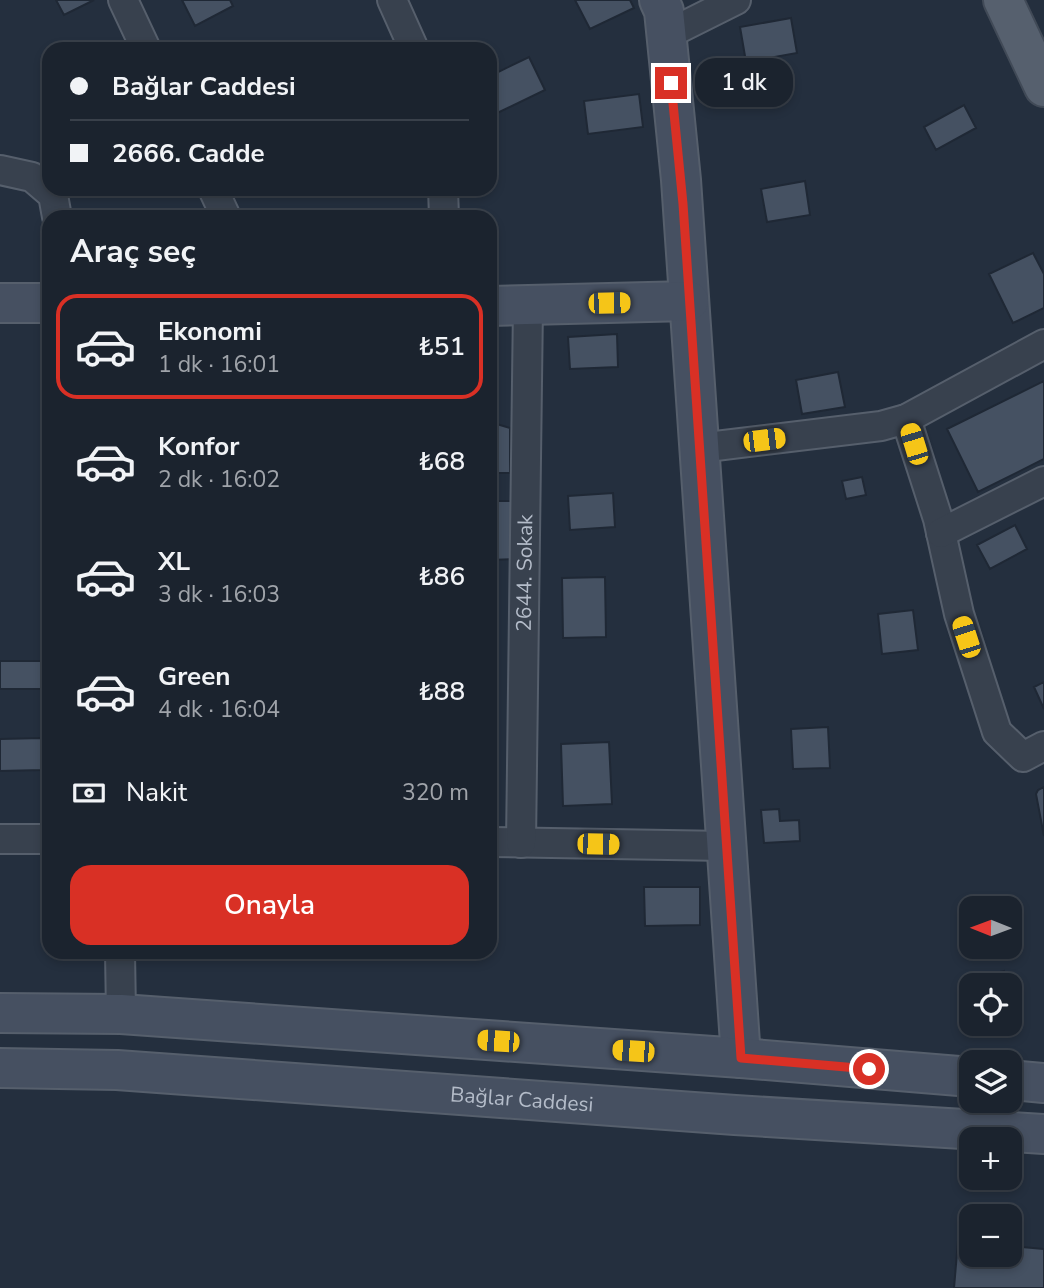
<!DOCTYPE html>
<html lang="tr">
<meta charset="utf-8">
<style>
:root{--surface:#1b232e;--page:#242b36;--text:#f1f3f6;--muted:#a0a4aa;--line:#39404a;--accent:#d93025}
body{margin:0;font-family:"Nunito Sans",sans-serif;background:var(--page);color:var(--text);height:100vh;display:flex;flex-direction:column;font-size:26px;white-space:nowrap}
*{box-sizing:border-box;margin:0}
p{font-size:23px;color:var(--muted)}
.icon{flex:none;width:38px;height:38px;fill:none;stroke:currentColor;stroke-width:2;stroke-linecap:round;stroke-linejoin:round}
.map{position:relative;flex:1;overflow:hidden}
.sheet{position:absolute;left:42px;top:210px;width:455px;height:749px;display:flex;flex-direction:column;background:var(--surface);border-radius:21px;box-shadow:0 4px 10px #0003,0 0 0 2px var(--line)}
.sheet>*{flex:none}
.guide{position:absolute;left:42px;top:42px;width:455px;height:154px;border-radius:21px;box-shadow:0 4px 10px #0003,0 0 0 2px var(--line);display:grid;align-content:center;height:154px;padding:0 28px;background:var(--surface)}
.needle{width:46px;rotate:271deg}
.controls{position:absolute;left:959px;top:896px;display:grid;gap:14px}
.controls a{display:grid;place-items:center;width:63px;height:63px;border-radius:14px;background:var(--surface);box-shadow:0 4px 10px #0003,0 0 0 2px var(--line);font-size:35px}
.end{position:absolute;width:32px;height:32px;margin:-16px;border:9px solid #d93025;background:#fff;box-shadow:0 0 0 4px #fff}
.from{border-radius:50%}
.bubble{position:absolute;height:49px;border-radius:21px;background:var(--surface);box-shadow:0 4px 10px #0003,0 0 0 2px var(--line);font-size:23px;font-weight:600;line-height:49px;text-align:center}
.car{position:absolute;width:21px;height:42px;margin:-21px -10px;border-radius:9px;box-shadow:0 0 5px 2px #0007;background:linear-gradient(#f5c518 24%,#345 0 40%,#f5c518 0 76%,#345 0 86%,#f5c518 0)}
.guide b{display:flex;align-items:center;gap:24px;height:66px;font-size:26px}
.guide b+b{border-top:2px solid var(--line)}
.guide i{width:18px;height:18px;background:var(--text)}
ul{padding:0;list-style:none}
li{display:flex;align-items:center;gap:21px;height:105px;margin:0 14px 10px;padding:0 14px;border:4px solid transparent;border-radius:21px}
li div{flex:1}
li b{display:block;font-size:26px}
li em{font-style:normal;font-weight:600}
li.active{border-color:var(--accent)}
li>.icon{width:63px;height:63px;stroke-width:1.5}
h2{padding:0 28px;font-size:32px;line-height:84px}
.pay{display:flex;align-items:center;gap:18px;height:77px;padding:0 28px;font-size:26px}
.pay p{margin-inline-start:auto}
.button{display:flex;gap:14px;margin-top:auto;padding:14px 28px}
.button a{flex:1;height:80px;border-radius:21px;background:var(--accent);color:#fff;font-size:28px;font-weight:600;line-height:80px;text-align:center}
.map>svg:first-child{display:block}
.building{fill:#455162;stroke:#1f2835;stroke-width:2}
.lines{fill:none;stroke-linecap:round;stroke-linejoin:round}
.street-casing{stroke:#565f6c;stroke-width:32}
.secondary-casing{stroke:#565f6c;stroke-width:42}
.primary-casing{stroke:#414a57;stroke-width:42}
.street{stroke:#38414e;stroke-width:28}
.secondary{stroke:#465061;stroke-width:38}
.primary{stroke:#56606e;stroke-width:38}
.route{stroke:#d93025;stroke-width:9}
.labels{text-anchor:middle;stroke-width:5;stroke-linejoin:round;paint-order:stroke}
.street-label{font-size:21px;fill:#b4bcc9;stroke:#1d2633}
</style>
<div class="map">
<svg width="1044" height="1288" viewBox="0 0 1044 1288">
<rect width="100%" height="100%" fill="#242f3e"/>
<!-- building -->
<path class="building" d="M56,0H94L64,15Z
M182,0H230L233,6L195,26Z
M575,0H630L634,8L590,29Z
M791,18L797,53L746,62L740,27Z
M529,57L545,90L491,116L490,76Z
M639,94L643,127L588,134L584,101Z
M964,105L976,128L936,150L924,127Z
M805,181L810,215L767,222L761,189Z
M1033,253L1044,274V308L1013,323L989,274Z
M617,334L618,367L570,369L568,337Z
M838,372L845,407L802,414L796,380Z
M1044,381V459L978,492L947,429Z
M490,422L510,428V473H490Z
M862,477L866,495L846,499L842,481Z
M613,493L615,527L570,530L568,496Z
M490,501H511L513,559L490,560Z
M1015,525L1027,549L990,569L977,545Z
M605,577L606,637L563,638L562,578Z
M913,610L918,650L882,654L878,614Z
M0,661H42V689H0Z
M1044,682V709L1034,687Z
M828,727L830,768L793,769L791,729Z
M42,738L43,770L0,771V739Z
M609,742L612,804L563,806L561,744Z
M1044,787V836L1036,794L1038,790Z
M779,809L780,821L799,820L800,841L764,843L761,810Z
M644,887H700V925L645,926Z
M1004,971L1007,985H974L972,979Z
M958,1241L971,1242V1255H1010V1246L1044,1249V1288H954Z"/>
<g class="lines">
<!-- street casing -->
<g class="street-casing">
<g id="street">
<path d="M123,0L146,49"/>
<path d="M392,0L414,49"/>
<path d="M666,35L736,0"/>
<path d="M0,170L32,177L53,195L57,217"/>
<path d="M213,189L226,217"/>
<path d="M443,189L444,217"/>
<path d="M906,419L938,519L959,614L997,732L1023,757L1044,746"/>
<path d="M699,448L881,426L906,419L1044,344"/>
<path d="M941,533L1044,481"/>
<path d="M0,839H49"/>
<path d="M490,842L726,846"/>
<path id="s1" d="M521,843L528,305"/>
<path d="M120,952L121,1014"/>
</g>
</g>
<!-- secondary casing -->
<g class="secondary-casing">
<g id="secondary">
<path d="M659,0L664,11L681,180L741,1058"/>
<path d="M0,303H49"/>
<path d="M490,306L689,301"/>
<path d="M0,1013L121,1014L741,1058L971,1077"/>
<path id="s2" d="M0,1068L117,1070L735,1115L1044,1134"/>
<path d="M1010,1080L1044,1083"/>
</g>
</g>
<!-- primary casing -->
<g class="primary-casing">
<path id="primary" d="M1003,0L1044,87"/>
</g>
<!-- street -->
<use href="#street" class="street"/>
<!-- secondary -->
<use href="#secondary" class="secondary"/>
<!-- primary -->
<use href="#primary" class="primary"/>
</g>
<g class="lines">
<!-- route -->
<path class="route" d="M671,83L683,204L741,1058L869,1069"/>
</g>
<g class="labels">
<!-- street labels -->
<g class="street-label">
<text dy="7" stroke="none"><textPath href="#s1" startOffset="270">2644. Sokak</textPath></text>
<text dy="7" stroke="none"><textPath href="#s2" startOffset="523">Bağlar Caddesi</textPath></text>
</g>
</g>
</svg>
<div class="controls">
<a><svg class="needle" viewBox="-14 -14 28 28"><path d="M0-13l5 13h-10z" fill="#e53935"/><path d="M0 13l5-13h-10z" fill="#a0a4aa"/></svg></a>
<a><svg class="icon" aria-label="locate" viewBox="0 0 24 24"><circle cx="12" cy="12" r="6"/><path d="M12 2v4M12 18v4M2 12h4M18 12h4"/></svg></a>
<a><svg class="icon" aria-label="layers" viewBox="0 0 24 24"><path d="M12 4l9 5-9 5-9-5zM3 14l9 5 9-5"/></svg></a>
<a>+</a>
<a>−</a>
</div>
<i class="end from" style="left:869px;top:1069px"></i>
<i class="end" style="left:671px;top:83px"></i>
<div class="bubble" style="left:695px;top:58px;width:98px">1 dk</div>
<i class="car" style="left:609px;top:303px;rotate:89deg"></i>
<i class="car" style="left:764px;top:440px;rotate:83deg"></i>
<i class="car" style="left:914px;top:444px;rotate:343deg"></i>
<i class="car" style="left:966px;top:637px;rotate:342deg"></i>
<i class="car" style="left:598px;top:844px;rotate:91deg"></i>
<i class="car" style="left:498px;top:1041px;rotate:274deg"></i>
<i class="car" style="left:633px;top:1051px;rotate:274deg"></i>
<div class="guide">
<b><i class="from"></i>Bağlar Caddesi</b>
<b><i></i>2666. Cadde</b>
</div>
<section class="sheet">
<h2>Araç seç</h2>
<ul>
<li class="active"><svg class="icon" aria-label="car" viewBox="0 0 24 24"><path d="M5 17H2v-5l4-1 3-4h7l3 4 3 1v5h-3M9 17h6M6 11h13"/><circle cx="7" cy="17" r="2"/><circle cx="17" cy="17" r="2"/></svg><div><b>Ekonomi</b><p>1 dk · 16:01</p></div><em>₺51</em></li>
<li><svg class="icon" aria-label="car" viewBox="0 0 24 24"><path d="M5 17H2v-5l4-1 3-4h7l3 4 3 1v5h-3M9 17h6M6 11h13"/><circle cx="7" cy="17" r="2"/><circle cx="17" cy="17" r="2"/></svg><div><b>Konfor</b><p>2 dk · 16:02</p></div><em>₺68</em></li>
<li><svg class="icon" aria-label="car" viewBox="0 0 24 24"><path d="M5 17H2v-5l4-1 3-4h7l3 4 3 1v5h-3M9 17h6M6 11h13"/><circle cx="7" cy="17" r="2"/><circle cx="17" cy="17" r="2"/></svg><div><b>XL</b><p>3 dk · 16:03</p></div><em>₺86</em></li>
<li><svg class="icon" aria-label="car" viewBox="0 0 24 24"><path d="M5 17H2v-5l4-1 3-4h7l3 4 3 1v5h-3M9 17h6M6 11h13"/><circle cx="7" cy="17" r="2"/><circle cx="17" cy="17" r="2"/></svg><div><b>Green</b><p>4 dk · 16:04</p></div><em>₺88</em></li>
</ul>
<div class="pay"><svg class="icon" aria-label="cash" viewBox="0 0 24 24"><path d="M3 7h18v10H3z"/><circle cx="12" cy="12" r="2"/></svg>Nakit<p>320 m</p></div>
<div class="button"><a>Onayla</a></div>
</section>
</div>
